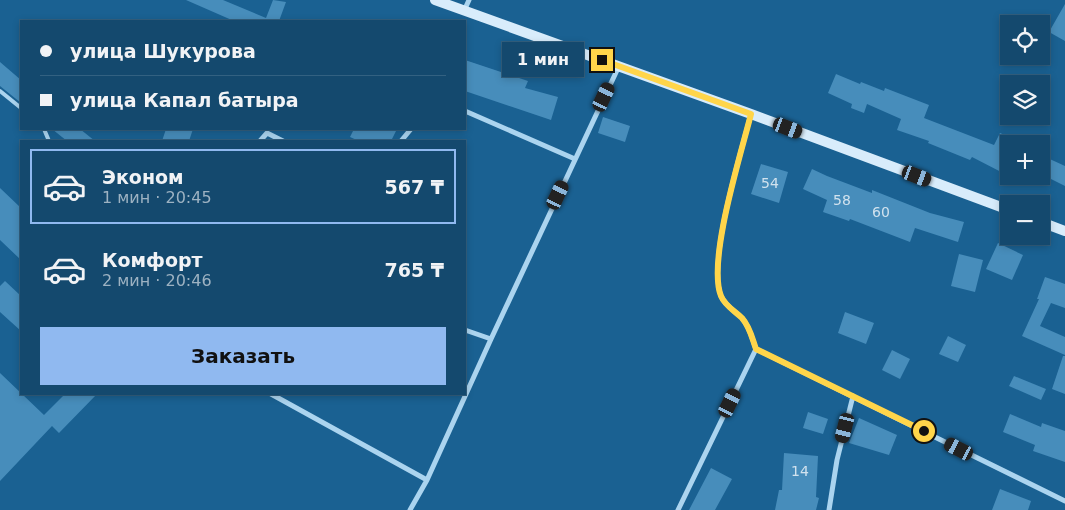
<!DOCTYPE html>
<html lang="ru">
<meta charset="utf-8">
<style>
:root{--surface:#14496e;--page:#215376;--text:#f1f3f6;--muted:#9db2c2;--line:#336181;--accent:#90b9f0}
body{margin:0;font-family:"DejaVu Sans",sans-serif;background:var(--page);color:var(--text);height:100vh;display:flex;flex-direction:column;font-size:19px;white-space:nowrap}
*{box-sizing:border-box;margin:0}
p{font-size:16px;color:var(--muted)}
.icon{flex:none;width:28px;height:28px;fill:none;stroke:currentColor;stroke-width:2;stroke-linecap:round;stroke-linejoin:round}
.map{position:relative;flex:1;overflow:hidden}
.side{position:absolute;left:20px;top:140px;width:446px;height:255px;display:flex;flex-direction:column;background:var(--surface);border-radius:0px;box-shadow:0 2px 8px #0003,0 0 0 1px var(--line)}
.side>*{flex:none}
.hud{position:absolute;left:20px;top:20px;width:446px;height:110px;border-radius:0px;box-shadow:0 2px 8px #0003,0 0 0 1px var(--line);display:grid;align-content:center;height:110px;padding:0 20px;background:var(--surface)}
.fabs{position:absolute;left:1000px;top:15px;display:grid;gap:10px}
.fabs a{display:grid;place-items:center;width:50px;height:50px;border-radius:0px;background:var(--surface);box-shadow:0 2px 8px #0003,0 0 0 1px var(--line);font-size:25px}
.end{position:absolute;width:22px;height:22px;margin:-11px;border:6px solid #ffd54a;background:#111;box-shadow:0 0 0 2px #111}
.from{border-radius:50%}
.bubble{position:absolute;height:35px;border-radius:0px;background:var(--surface);box-shadow:0 2px 8px #0003,0 0 0 1px var(--line);font-size:16px;font-weight:700;line-height:35px;text-align:center}
.car{position:absolute;width:15px;height:30px;margin:-15px -8px;border-radius:6px;box-shadow:0 0 4px 1px #0007;background:linear-gradient(#222 24%,#8ab4d8 0 40%,#222 0 76%,#8ab4d8 0 86%,#222 0)}
.hud b{display:flex;align-items:center;gap:18px;height:48px;font-size:19px}
.hud b+b{border-top:1px solid var(--line)}
.hud i{width:12px;height:12px;background:var(--text)}
ul{padding:9px 0 0;list-style:none}
li{display:flex;align-items:center;gap:15px;height:75px;margin:0 10px 8px;padding:0 10px;border:2px solid transparent;border-radius:0px}
li div{flex:1}
li b{display:block;font-size:19px}
li em{font-style:normal;font-weight:700}
li.selected{border-color:var(--accent)}
li>.icon{width:45px;height:45px;stroke-width:1.5}
.cta{display:flex;gap:10px;margin-top:auto;padding:10px 20px}
.cta a{flex:1;height:58px;border-radius:0px;background:var(--accent);color:#111;font-size:20px;font-weight:700;line-height:58px;text-align:center}
.map>svg:first-child{display:block}
.building{fill:#478dbb}
.lines{fill:none;stroke-linecap:round;stroke-linejoin:round}
.service{stroke:#abd4ef;stroke-width:4}
.minor{stroke:#abd4ef;stroke-width:5}
.secondary{stroke:#d8ecfb;stroke-width:10}
.route{stroke:#ffd54a;stroke-width:6}
.labels{text-anchor:middle;stroke-width:4;stroke-linejoin:round;paint-order:stroke}
.number-label{font-size:14px;fill:#d1e2ee}
</style>
<div class="map">
<svg width="1065" height="510" viewBox="0 0 1065 510">
<rect width="100%" height="100%" fill="#1a6192"/>
<!-- building -->
<path class="building" d="M186,0H223L266,18L273,0L286,2L279,21H234Z
M1065,4V41L1049,32Z
M465,60L528,81L525,88L558,97L551,120L465,91Z
M0,62L21,80V103L0,86Z
M836,74L860,84L861,82L884,91L885,88L929,105L924,118L994,145L1000,133L1009,137V167L1005,174L972,157L970,160L928,143L929,141L897,130L901,119L867,104L864,113L851,108L852,104L828,93Z
M603,117L630,126L625,142L598,133Z
M52,129H80L95,141H67Z
M166,129H193L189,141H162Z
M354,129H397L391,141H359L350,137Z
M1041,155L1065,166V186L1041,174Z
M761,164L788,172L779,203L751,194Z
M812,169L827,176L872,193V190L930,213L964,222L958,242L915,228L910,242L850,219L849,221L823,212L827,200L803,189Z
M0,188L21,208V260L0,240Z
M998,243L1023,255L1012,280L986,269Z
M959,254L983,260L975,292L951,286Z
M1045,277L1065,284V308L1051,303L1040,326L1065,337V355L1022,336L1039,299H1037Z
M5,281L21,296V331L0,312V286Z
M845,312L874,323L866,344L838,333Z
M948,336L966,345L958,362L939,354Z
M892,350L910,359L900,379L882,370Z
M1063,356H1065V394L1052,389Z
M0,373L44,415L65,394H97L59,433L52,426L0,481Z
M1014,376L1046,389L1041,400L1009,386Z
M808,412L828,419L823,434L803,428Z
M1010,414L1041,427L1042,423L1065,431V462L1033,451L1035,445L1003,432Z
M859,418L897,435L889,455L849,443Z
M784,453L818,456L816,497L819,498L816,510H775L779,490H782Z
M711,468L732,479L715,510H689Z
M1000,489L1031,501L1028,510H992Z"/>
<g class="lines">
<!-- service -->
<path class="service" d="M0,91L21,108
M44,129L49,141"/>
<!-- minor -->
<path class="minor" d="M464,11L469,0
M465,111L575,159
M751,114C741,153 707,261 721,296C725,306 735,311 742,318C750,327 752,339 756,349
M260,141L267,133L283,141
M401,141L411,129
M465,330L491,339
M756,349L1065,501
M271,394L427,480L491,339L619,66
M410,510L427,480
M678,510L756,349
M829,510L837,460L853,396"/>
<!-- secondary -->
<path class="secondary" d="M435,0L751,114L1009,210
M1041,222L1065,231"/>
</g>
<g class="lines">
<!-- route -->
<path class="route" d="M602,60L751,114C741,154 707,261 721,296C725,306 735,311 742,318C750,327 752,338 756,349L924,431"/>
</g>
<g class="labels">
<!-- number labels -->
<g class="number-label">
<text x="770" y="188">54</text>
<text x="842" y="205">58</text>
<text x="881" y="217">60</text>
<text x="800" y="476">14</text>
</g>
</g>
</svg>
<div class="fabs">
<a><svg class="icon" aria-label="locate" viewBox="0 0 24 24"><circle cx="12" cy="12" r="6"/><path d="M12 2v4M12 18v4M2 12h4M18 12h4"/></svg></a>
<a><svg class="icon" aria-label="layers" viewBox="0 0 24 24"><path d="M12 4l9 5-9 5-9-5zM3 14l9 5 9-5"/></svg></a>
<a>+</a>
<a>−</a>
</div>
<i class="end from" style="left:924px;top:431px"></i>
<i class="end" style="left:602px;top:60px"></i>
<div class="bubble" style="left:502px;top:42px;width:82px">1 мин</div>
<i class="car" style="left:604px;top:97px;rotate:25deg"></i>
<i class="car" style="left:788px;top:128px;rotate:111deg"></i>
<i class="car" style="left:917px;top:176px;rotate:111deg"></i>
<i class="car" style="left:558px;top:195px;rotate:25deg"></i>
<i class="car" style="left:730px;top:403px;rotate:26deg"></i>
<i class="car" style="left:845px;top:428px;rotate:194deg"></i>
<i class="car" style="left:959px;top:449px;rotate:297deg"></i>
<div class="hud">
<b><i class="from"></i>улица Шукурова</b>
<b><i></i>улица Капал батыра</b>
</div>
<section class="side">
<ul>
<li class="selected"><svg class="icon" aria-label="car" viewBox="0 0 24 24"><path d="M5 17H2v-5l4-1 3-4h7l3 4 3 1v5h-3M9 17h6M6 11h13"/><circle cx="7" cy="17" r="2"/><circle cx="17" cy="17" r="2"/></svg><div><b>Эконом</b><p>1 мин · 20:45</p></div><em>567 ₸</em></li>
<li><svg class="icon" aria-label="car" viewBox="0 0 24 24"><path d="M5 17H2v-5l4-1 3-4h7l3 4 3 1v5h-3M9 17h6M6 11h13"/><circle cx="7" cy="17" r="2"/><circle cx="17" cy="17" r="2"/></svg><div><b>Комфорт</b><p>2 мин · 20:46</p></div><em>765 ₸</em></li>
</ul>
<div class="cta"><a>Заказать</a></div>
</section>
</div>
